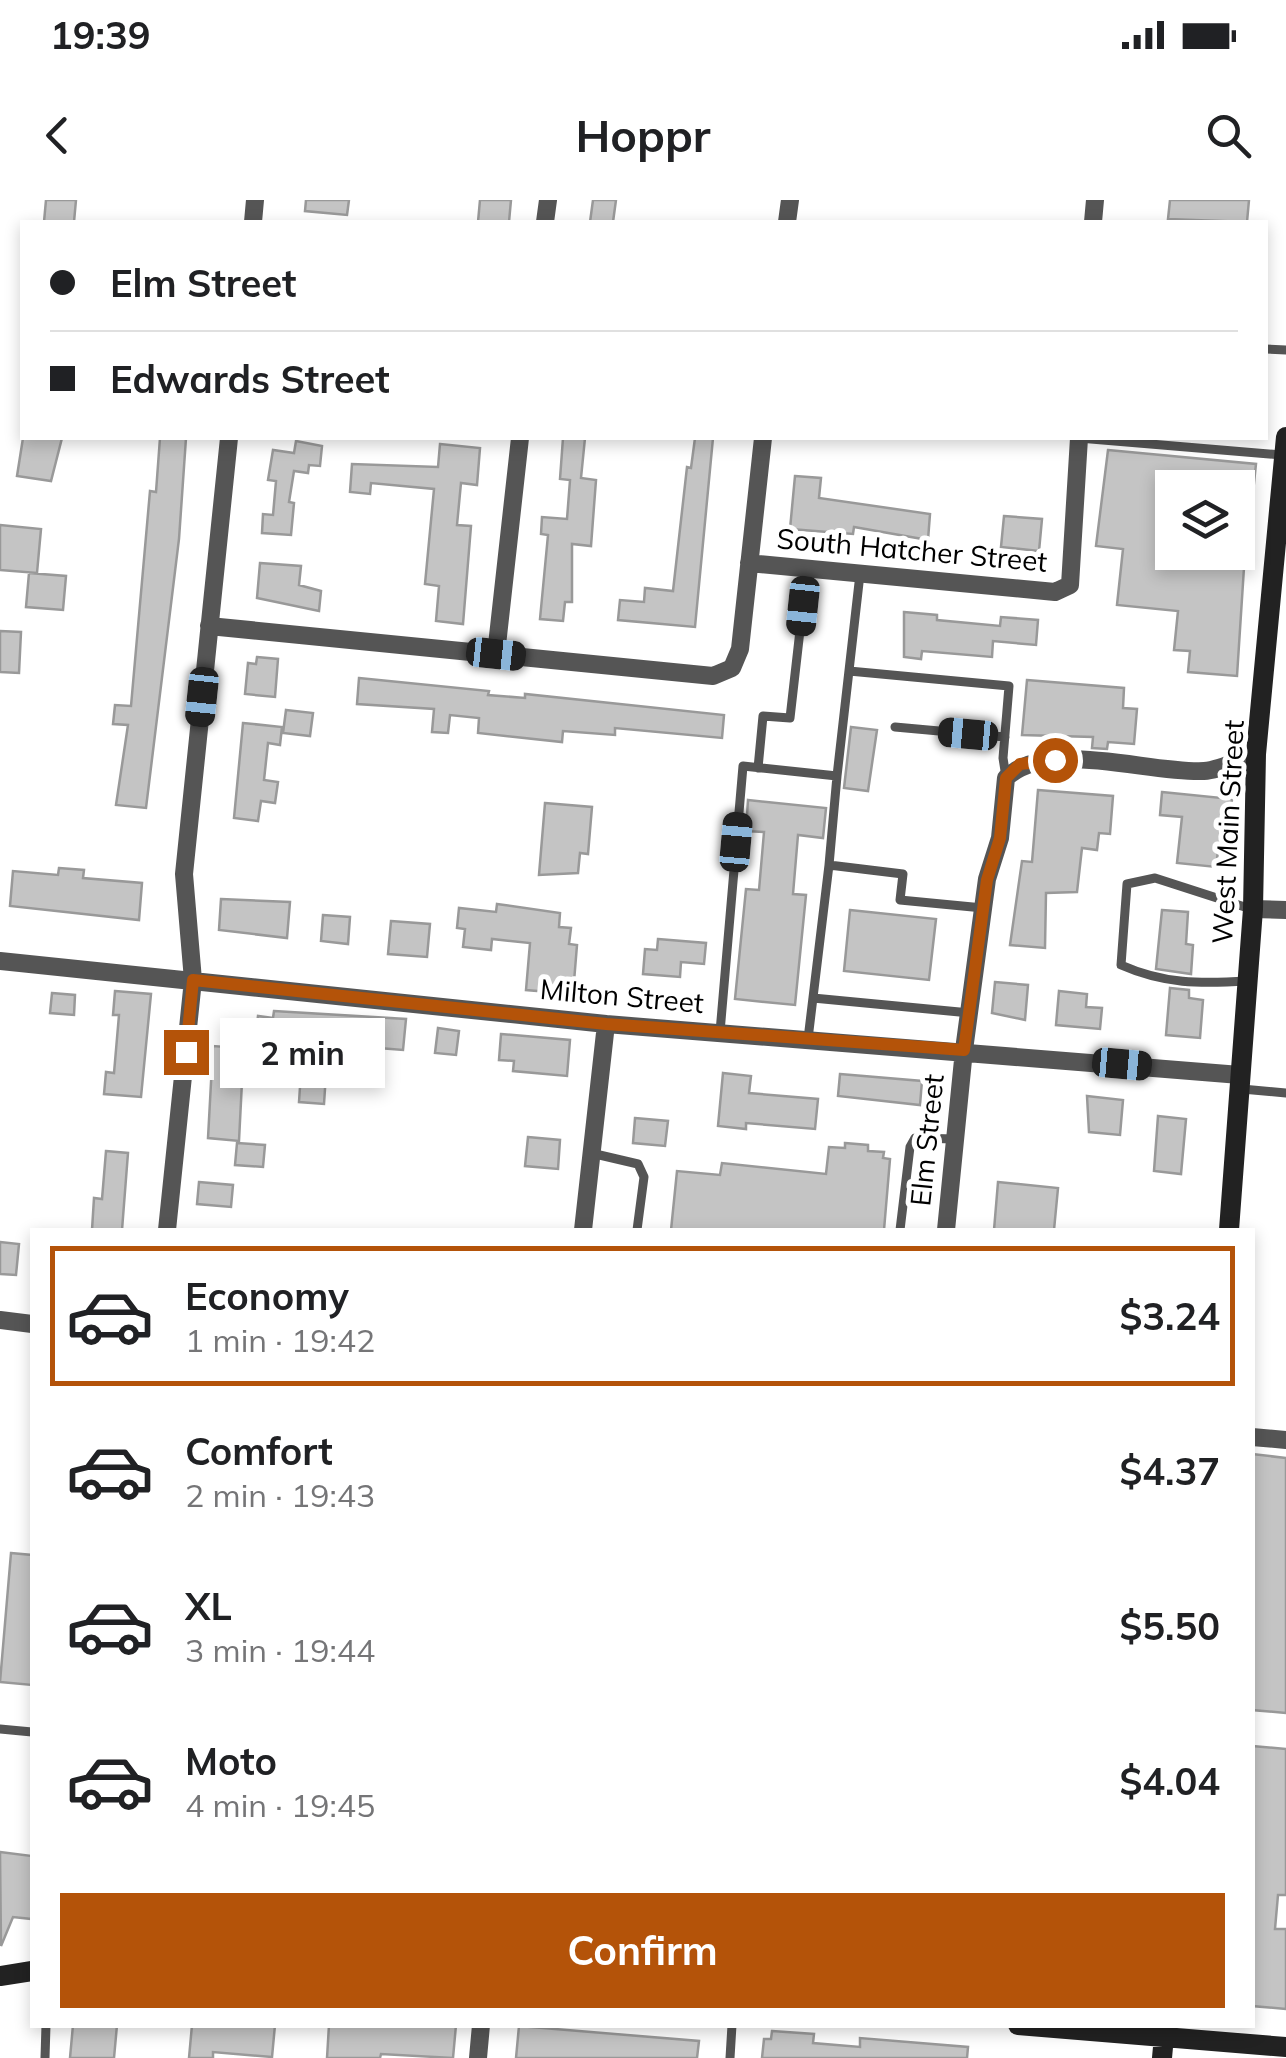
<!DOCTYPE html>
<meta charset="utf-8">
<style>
:root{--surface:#fff;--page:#f6f6f6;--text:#202124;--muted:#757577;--line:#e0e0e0;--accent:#b45309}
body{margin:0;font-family:Mulish,sans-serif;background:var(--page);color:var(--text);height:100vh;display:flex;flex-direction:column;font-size:38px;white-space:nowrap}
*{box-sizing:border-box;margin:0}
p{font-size:32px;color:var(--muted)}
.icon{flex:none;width:55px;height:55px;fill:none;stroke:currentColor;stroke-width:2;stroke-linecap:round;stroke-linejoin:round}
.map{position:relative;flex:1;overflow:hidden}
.side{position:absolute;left:30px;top:1028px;width:1225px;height:800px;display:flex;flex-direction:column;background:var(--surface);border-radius:0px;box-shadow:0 5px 15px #0003}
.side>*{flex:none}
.hud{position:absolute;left:20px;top:20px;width:1248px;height:220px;border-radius:0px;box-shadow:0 5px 15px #0003;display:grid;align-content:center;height:220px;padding:0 30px;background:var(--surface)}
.buttons{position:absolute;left:1155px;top:270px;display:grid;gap:20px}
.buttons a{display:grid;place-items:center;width:100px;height:100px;border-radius:0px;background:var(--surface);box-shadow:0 5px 15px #0003;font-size:50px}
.end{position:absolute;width:45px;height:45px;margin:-22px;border:12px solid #b45309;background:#fff;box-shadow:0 0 0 5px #fff}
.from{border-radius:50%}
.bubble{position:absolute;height:70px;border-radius:0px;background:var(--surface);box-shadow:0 5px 15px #0003;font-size:32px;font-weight:700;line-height:70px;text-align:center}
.car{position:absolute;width:30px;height:60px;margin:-30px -15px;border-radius:12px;box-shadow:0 0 8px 2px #0007;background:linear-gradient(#222 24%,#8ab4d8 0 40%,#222 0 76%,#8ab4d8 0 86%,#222 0)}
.hud b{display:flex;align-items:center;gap:35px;height:95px;font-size:38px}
.hud b+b{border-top:2px solid var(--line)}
.hud i{width:25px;height:25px;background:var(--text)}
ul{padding:18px 0 0;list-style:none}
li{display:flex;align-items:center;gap:30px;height:140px;margin:0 20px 15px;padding:0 10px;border:5px solid transparent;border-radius:0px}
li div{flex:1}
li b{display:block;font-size:38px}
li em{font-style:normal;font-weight:700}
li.current{border-color:var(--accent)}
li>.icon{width:90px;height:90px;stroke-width:1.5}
.primary-button{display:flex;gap:20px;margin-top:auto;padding:20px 30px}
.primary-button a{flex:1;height:115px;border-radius:0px;background:var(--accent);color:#fff;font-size:40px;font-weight:700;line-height:115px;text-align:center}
.status{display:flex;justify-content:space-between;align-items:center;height:70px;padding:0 50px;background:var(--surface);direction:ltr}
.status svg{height:28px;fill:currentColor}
header{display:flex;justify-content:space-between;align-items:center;height:130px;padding:0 30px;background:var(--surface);font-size:45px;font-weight:700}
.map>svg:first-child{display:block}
.building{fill:#c4c4c4;stroke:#999;stroke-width:2.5}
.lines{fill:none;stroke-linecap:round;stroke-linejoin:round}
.lane{stroke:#555;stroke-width:9}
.street{stroke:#555;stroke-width:18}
.secondary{stroke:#222;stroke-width:20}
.route{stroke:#b45309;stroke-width:12}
.labels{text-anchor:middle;stroke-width:10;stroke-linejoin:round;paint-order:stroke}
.street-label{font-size:28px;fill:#000;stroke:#fff}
</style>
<div class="status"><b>19:39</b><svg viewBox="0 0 49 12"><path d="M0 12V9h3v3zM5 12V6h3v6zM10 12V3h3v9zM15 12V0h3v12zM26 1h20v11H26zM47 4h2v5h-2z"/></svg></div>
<header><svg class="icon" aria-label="back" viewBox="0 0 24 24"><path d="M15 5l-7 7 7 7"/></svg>Hoppr<svg class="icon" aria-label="search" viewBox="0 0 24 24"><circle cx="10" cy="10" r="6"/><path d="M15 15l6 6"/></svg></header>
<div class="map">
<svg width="1286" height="1858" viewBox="0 0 1286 1858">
<rect width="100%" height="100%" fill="#fff"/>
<!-- building -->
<path class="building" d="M46,0H76L74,22H44Z
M306,0H349L347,15L305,11Z
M480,0H511L509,22H478Z
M593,0H616L613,22H590Z
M1170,0H1249L1247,22L1168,19Z
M23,238H62L51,281L17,276Z
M160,238H186L179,339L146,608L116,605L128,525L113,524L115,505L131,506L150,291L156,292Z
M563,238H585L581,278L596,280L591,346L572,344V402H565L563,421L540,419L548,335L541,334L542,317L567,319L570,280L560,279Z
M695,238H713L695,427L618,420L620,400L644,402L645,388L673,391L687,267L691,268Z
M296,241L322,246L320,266L309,265L308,273L294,271L289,302L294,303L291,335L262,333L263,314L273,315L276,281L268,280L273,250L294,253Z
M440,244L480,248L477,285L461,283L457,325L471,326L463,424L436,421L439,386L425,384L434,289L371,283L370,294L350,292L352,264L438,267Z
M1108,250L1256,264L1248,340H1238V288H1172V352H1245L1237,476L1188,472L1190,451L1174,450L1178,411L1117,405L1123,349L1096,346Z
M795,276L821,278L819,298L930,314L928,340L854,327L853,334L790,329Z
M1004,316L1042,319L1039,351L1001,347Z
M0,325L41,329L37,373L0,370Z
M260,363L301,366L299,385L321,391L319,411L257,398Z
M29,373L66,376L63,410L26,407Z
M904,412L937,415V420L1000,426L1001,417L1038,420L1036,445L993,441L992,457L922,451L921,459L904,457Z
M0,431L21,432L19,473L0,472Z
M257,457L278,459L275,497L245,494L248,463L256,464Z
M359,478L489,491L488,495L525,498V494L724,515L722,538L615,528V535L563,531L562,542L478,533L479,518L450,515L448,533L432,532L434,509L357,504Z
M1027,480L1124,488L1123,508L1137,509L1134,544L1108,542L1107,549L1092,548L1093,537L1022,535Z
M286,510L313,513L310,536L283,533Z
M243,523L282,527L280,545L268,543L264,580L278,582L275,603L261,601L258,621L234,618Z
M851,527L877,530L868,591L844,588Z
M1038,590L1113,596L1110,634L1099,633L1097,650L1082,648L1077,692L1046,693L1045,748L1010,745L1022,661L1032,662Z
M1162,592L1232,599L1227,652L1218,651L1216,667L1177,663L1182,617L1160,615Z
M748,600L826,608L823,638L798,635L793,694L806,695L795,805L735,799L746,689L759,690L764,632L746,631Z
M545,603L592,607L588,654L580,653L578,673L539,675Z
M59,668L84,670L83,678L142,683L139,720L10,706L13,671L58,675Z
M221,699L290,702L287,738L219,730Z
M497,704L560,713L559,727L571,728L569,744L577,745L573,794L526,790L530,743L492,739L491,750L463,747L465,729L457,728L459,708L496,712Z
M850,710L936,719L929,780L844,771Z
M1162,710L1188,712L1186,744L1193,745L1191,774L1156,769Z
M323,715L350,717L348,744L321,741Z
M391,721L430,724L427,757L388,754Z
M658,739L706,743L704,764L681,762L680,777L643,774L645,749L657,750Z
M995,782L1028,785L1025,820L992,813Z
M1170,788L1189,790V798L1203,800L1200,838L1166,835Z
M115,791L151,794L141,897L104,894L106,872L114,873L119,815H113Z
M1059,791L1087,794L1086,807L1102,808L1100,829L1056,825Z
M52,793L75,795L74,815L50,813Z
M274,811L406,819L403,850L379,848V842L318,837L315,871L243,862L239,941L208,938L213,846L254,849L258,816L273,818Z
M438,828L459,831L456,855L435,853Z
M501,834L570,840L567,876L513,871L514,861L499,860Z
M301,872L326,874L324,904L299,902Z
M723,873L751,876L749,893L818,899L815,929L746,923V929L718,926Z
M840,874L922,881L920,905L838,896Z
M1087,896L1123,900L1120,935L1089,932Z
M1158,916L1186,919L1181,974L1154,971Z
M635,918L668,921L665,946L633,943Z
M528,937L560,940L558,969L525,966Z
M237,943L265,945L263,967L235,965Z
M845,943L868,945V951L884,952L883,958L890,959L884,1030H671L677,971L720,975L722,963L826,974L829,947L845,948Z
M106,951L128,953L122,1030H92L94,998L102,999Z
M199,982L233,985L231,1007L197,1004Z
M998,982L1058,988L1054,1030H994Z
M0,1042L19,1044L16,1075L0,1074Z
M1252,1254L1286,1258V1513L1252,1510Z
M11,1353L32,1355V1485L0,1482Z
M1252,1546L1286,1549V1695H1278L1275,1729H1286V1809L1252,1806Z
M0,1652L32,1656V1719L13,1717L1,1746Z
M73,1825H117L114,1858H70Z
M192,1825H275L272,1857L213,1852V1858H189Z
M329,1825H456L453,1858L381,1854L380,1858H327Z
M519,1826L699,1841L697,1858H516Z
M772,1831L814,1834L813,1843L860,1847V1838L968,1847L967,1858H762L764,1839H771Z"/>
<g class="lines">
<!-- lane -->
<path class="lane" d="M1265,149L1286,150
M1079,238L1282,255
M849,471L1009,486L1003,558L1006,577
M895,527L1005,537
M758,568L763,516L790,518L807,369
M837,576L860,374
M1247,781C1200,784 1164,784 1121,765L1127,684L1155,678L1251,709
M813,798L970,813
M720,832L743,566L837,576L829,665
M808,839L829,665L903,674L900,700L983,708
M1242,889L1286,893
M591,953L638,964L644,977L637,1030
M900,1030L910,947L915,938L955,939
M0,1529L32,1532
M45,1858L46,1825
M730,1858L732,1825"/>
<!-- street -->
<path class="street" d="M253,22L255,0
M545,22L548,0
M787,22L790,0
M1093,22L1095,0
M749,363L1055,392L1070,385L1079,238
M209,426L713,476L732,468L740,449L763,238
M496,454L520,238
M1253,709L1286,710
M0,761L606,824L1240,875
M167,1030L193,780L184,674L229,238
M583,1030L606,824
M946,1030L964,850L987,679L1000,638L1006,578C1047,538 1150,574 1204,571C1221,570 1240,559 1256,554
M0,1120L32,1124
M1252,1237L1286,1240
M478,1858L481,1825"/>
<!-- secondary -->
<path class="secondary" d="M1229,1030L1253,709L1256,554L1286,237
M0,1776L32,1771
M1018,1825L1286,1847
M1162,1858L1165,1825"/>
</g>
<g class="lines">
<!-- route -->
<path class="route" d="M186,852L193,780L606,824L964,850L987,680L1000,638L1006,578L1020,564L1055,560"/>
</g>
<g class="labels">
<!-- street labels -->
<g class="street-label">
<text transform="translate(912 350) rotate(5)" y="10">South Hatcher Street</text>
<text transform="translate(1228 632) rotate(-87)" y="10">West Main Street</text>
<text transform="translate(622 796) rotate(5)" y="10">Milton Street</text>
<text transform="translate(927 940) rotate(-84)" y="10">Elm Street</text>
</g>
</g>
</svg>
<div class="buttons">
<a><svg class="icon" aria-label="layers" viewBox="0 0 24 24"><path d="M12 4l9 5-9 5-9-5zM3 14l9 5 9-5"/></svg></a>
</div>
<i class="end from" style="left:1055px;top:560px"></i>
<i class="end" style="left:186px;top:852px"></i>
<div class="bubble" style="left:220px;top:818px;width:165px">2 min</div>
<i class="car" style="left:803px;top:406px;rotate:186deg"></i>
<i class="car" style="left:496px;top:454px;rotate:96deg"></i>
<i class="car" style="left:202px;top:497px;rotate:186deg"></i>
<i class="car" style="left:968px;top:534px;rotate:275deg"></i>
<i class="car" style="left:736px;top:642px;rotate:5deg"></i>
<i class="car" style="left:1122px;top:864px;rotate:95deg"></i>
<div class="hud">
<b><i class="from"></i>Elm Street</b>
<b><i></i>Edwards Street</b>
</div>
<section class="side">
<ul>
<li class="current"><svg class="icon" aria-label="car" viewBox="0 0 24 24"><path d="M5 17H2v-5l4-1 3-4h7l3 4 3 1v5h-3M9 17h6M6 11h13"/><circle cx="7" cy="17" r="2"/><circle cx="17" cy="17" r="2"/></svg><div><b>Economy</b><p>1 min · 19:42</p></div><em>$3.24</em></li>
<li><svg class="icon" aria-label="car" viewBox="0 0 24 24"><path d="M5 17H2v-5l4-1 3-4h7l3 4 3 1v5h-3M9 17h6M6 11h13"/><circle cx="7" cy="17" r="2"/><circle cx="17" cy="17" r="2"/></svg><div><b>Comfort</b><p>2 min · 19:43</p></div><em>$4.37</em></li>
<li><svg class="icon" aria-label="car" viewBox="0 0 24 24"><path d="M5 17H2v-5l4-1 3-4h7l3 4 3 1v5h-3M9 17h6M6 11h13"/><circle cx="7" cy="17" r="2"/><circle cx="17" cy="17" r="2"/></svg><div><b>XL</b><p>3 min · 19:44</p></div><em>$5.50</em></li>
<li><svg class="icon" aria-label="car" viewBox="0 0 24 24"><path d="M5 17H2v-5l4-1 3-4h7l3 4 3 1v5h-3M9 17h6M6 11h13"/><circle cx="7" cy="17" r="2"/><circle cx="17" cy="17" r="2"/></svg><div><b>Moto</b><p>4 min · 19:45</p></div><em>$4.04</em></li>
</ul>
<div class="primary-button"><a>Confirm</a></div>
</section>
</div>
